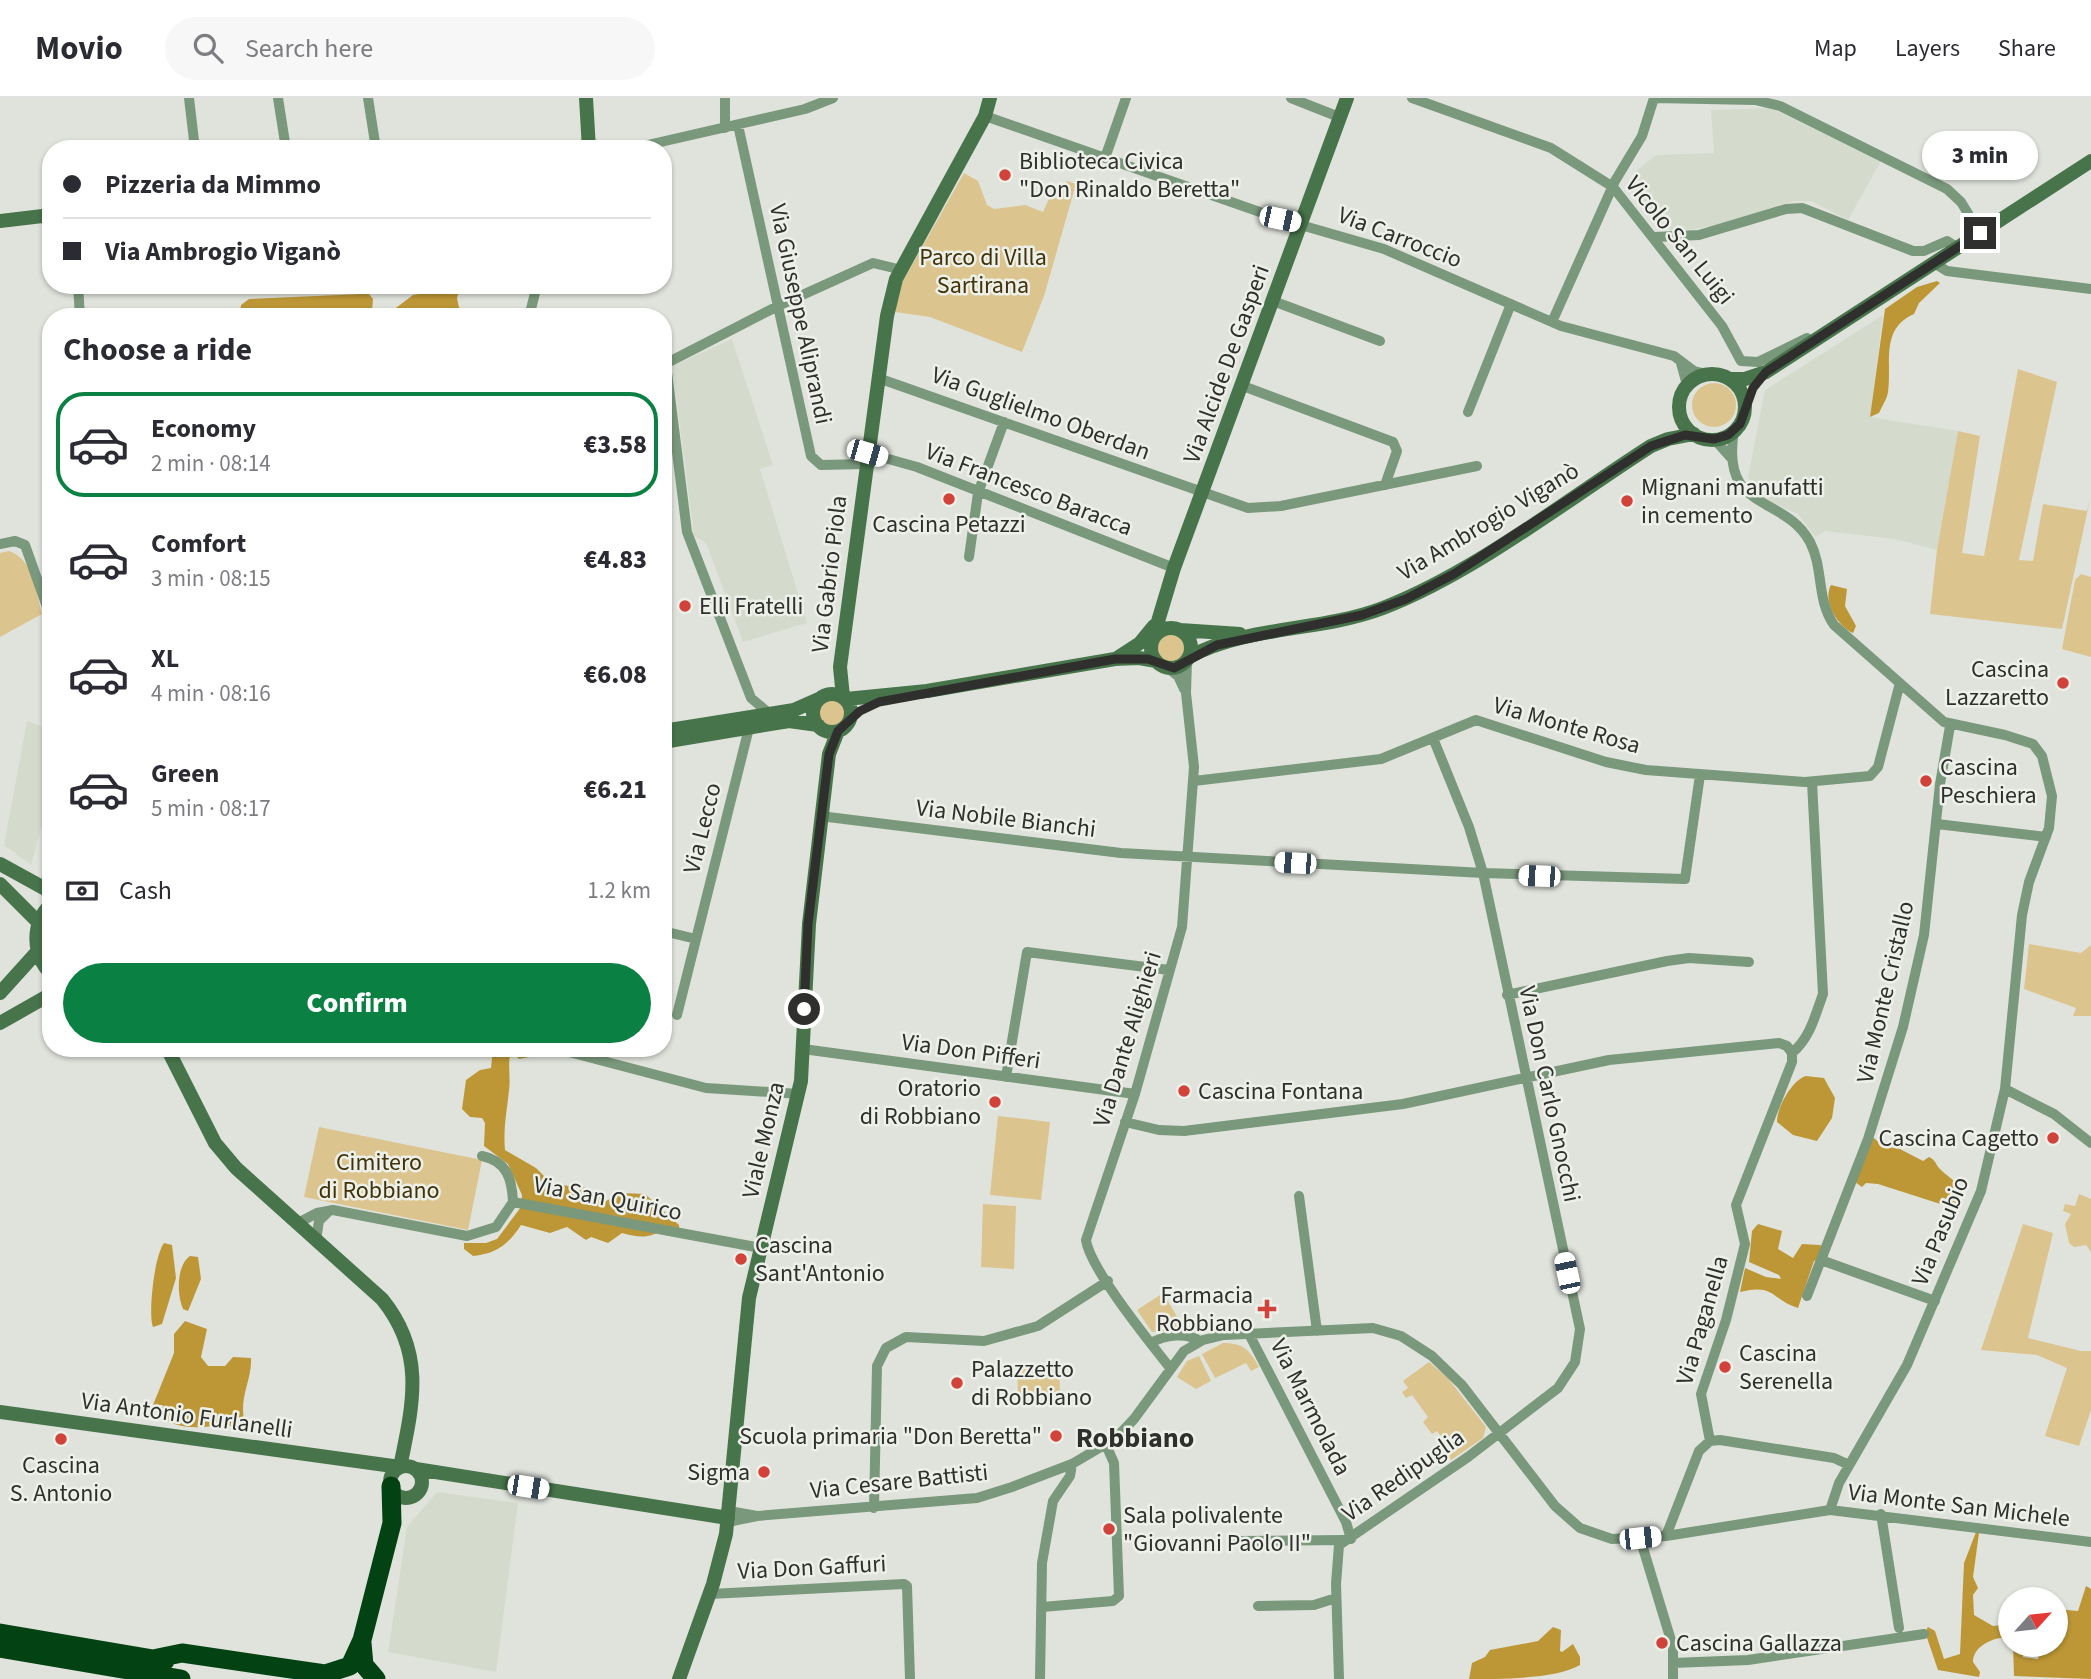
<!DOCTYPE html>
<meta charset="utf-8">
<style>
:root{--surface:#fff;--page:#f7f7f7;--text:#2b2b33;--muted:#7c7c81;--line:#e1e1e2;--accent:#0b8043}
body{margin:0;font-family:"Source Sans 3",sans-serif;background:var(--page);color:var(--text);height:100vh;display:flex;flex-direction:column;font-size:26px;white-space:nowrap}
*{box-sizing:border-box;margin:0}
p{font-size:23px;color:var(--muted)}
.icon{flex:none;width:38px;height:38px;fill:none;stroke:currentColor;stroke-width:2;stroke-linecap:round;stroke-linejoin:round}
.map{position:relative;flex:1;overflow:hidden}
.details{position:absolute;left:42px;top:210px;width:630px;height:749px;display:flex;flex-direction:column;background:var(--surface);border-radius:28px;box-shadow:0 2px 5px #0004}
.details>*{flex:none}
.hud{position:absolute;left:42px;top:42px;width:630px;height:154px;border-radius:28px;box-shadow:0 2px 5px #0004;display:grid;align-content:center;height:154px;padding:0 21px;background:var(--surface)}
.needle{width:46px;rotate:63deg}
.fabs{position:absolute;left:1998px;top:1489px;display:grid;gap:14px}
.fabs a{display:grid;place-items:center;width:70px;height:70px;border-radius:50%;background:var(--surface);box-shadow:0 2px 5px #0004;font-size:35px}
.end{position:absolute;width:32px;height:32px;margin:-16px;border:9px solid #2f302d;background:#fff;box-shadow:0 0 0 4px #fff}
.from{border-radius:50%}
.bubble{position:absolute;height:49px;border-radius:24px;background:var(--surface);box-shadow:0 2px 5px #0004;font-size:23px;font-weight:800;line-height:49px;text-align:center}
.car{position:absolute;width:21px;height:42px;margin:-21px -10px;border-radius:9px;box-shadow:0 0 5px 2px #0007;background:linear-gradient(#fff 24%,#345 0 40%,#fff 0 76%,#345 0 86%,#fff 0)}
.hud b{display:flex;align-items:center;gap:24px;height:66px;font-size:26px}
.hud b+b{border-top:2px solid var(--line)}
.hud i{width:18px;height:18px;background:var(--text)}
ul{padding:0;list-style:none}
li{display:flex;align-items:center;gap:21px;height:105px;margin:0 14px 10px;padding:0 7px;border:4px solid transparent;border-radius:28px}
li div{flex:1}
li b{display:block;font-size:26px}
li em{font-style:normal;font-weight:800}
li.active{border-color:var(--accent)}
li>.icon{width:63px;height:63px;stroke-width:1.5}
h2{padding:0 21px;font-size:32px;line-height:84px}
.pay{display:flex;align-items:center;gap:18px;height:77px;padding:0 21px;font-size:26px}
.pay p{margin-inline-start:auto}
.primary-button{display:flex;gap:14px;margin-top:auto;padding:14px 21px}
.primary-button a{flex:1;height:80px;border-radius:42px;background:var(--accent);color:#fff;font-size:28px;font-weight:800;line-height:80px;text-align:center}
header{display:flex;align-items:center;gap:42px;box-sizing:border-box;height:98px;padding:0 35px;background:var(--surface);border-bottom:2px solid var(--line)}
header strong{font-size:33px}
nav{display:flex;gap:38px;margin-inline-start:auto;font-size:24px}
.search{width:490px;height:63px;background:var(--page);display:flex;align-items:center;gap:18px;box-sizing:border-box;padding:0 24px;border-radius:38px;color:var(--muted);font-size:26px}
.map>svg:first-child{display:block}
.built{fill:#d4dbcd}
.green{fill:#dcc48e}
.forest{fill:#bd9736}
.lines{fill:none;stroke-linecap:round;stroke-linejoin:round}
.street{stroke:#7a987c;stroke-width:10}
.secondary{stroke:#47744b;stroke-width:14}
.highway{stroke:#034213;stroke-width:19}
.route{stroke:#2f302d;stroke-width:9}
.poi-dot{fill:#d0423a;stroke:#edf0e9;stroke-width:2.5}
.labels{text-anchor:middle;stroke-width:5;stroke-linejoin:round;paint-order:stroke}
.poi-label{font-size:24px;fill:#2f302d;stroke:#edf0e9;text-anchor:start}
.street-label{font-size:24px;fill:#2f302d;stroke:#edf0e9}
.park-label{font-size:24px;fill:#423208;stroke:#edf0e9}
.quarter-label{font-size:28px;font-weight:bold;fill:#2f302d;stroke:#edf0e9}
</style>
<header>
<strong>Movio</strong>
<div class="search"><svg class="icon" aria-label="search" viewBox="0 0 24 24"><circle cx="10" cy="10" r="6"/><path d="M15 15l6 6"/></svg>Search here</div>
<nav><a>Map</a><a>Layers</a><a>Share</a></nav>
</header>
<div class="map">
<svg width="2091" height="1581" viewBox="0 0 2091 1581">
<rect width="100%" height="100%" fill="#e0e3dc"/>
<!-- built -->
<path class="built" d="M1771,10L1881,63L1848,122L1811,103H1794L1713,128L1674,134L1659,125L1627,89L1635,74L1656,57L1714,55L1711,12Z
M1883,217L1870,319L1958,333L1937,452L1895,441L1825,433L1815,439L1798,416L1771,404L1753,389L1748,379L1765,292Z
M732,241L773,367L760,371L807,525L743,544L706,445L694,438L672,268Z
M27,623L51,632V728L41,730L31,767L4,747Z
M437,1394L518,1405L496,1574L388,1554L407,1429Z"/>
<!-- green -->
<path class="green" d="M964,75L978,83L987,107L994,111L1025,107L1043,114L1055,87H1064L1067,83L1076,86L1044,198L1022,254L930,219L895,214L899,190Z
M2018,271L2057,284L2019,462L2033,463L2043,406L2087,413L2091,397L2062,531L1930,516L1937,452L1958,333L1980,338L1962,455L1984,458Z
M1692 307a22 22 0 1 1 44 0a22 22 0 1 1-44 0Z
M9,453C34,462 35,492 42,516L0,539V455Z
M2081,476L2091,479V559L2062,551L2075,482Z
M1156 550a15 15 0 1 1 30 0a15 15 0 1 1-30 0Z
M817 615a15 15 0 1 1 30 0a15 15 0 1 1-30 0Z
M2029,846L2081,855L2091,847V918H2073L2076,910L2024,891Z
M998,1018L1050,1024L1041,1102L990,1097Z
M319,1029L482,1062L468,1132L304,1099Z
M2079,1096L2091,1101V1154L2086,1147L2074,1149L2069,1145L2065,1126L2071,1116L2063,1113L2065,1106L2075,1108Z
M983,1106L1016,1108L1014,1171L981,1169Z
M2023,1126L2053,1135L2028,1240L2081,1253H2091V1312L2079,1348L2045,1338L2067,1270L2037,1257L1981,1252Z
M1163,1195L1185,1232L1152,1234L1137,1212Z
M1223,1245C1243,1245 1249,1251 1259,1269L1251,1273L1246,1265L1215,1280L1202,1256Z
M1199,1258L1211,1283L1196,1291L1177,1279L1187,1263Z
M1429,1264L1447,1279L1486,1329L1483,1340L1451,1362L1448,1357L1452,1354L1437,1333L1432,1336L1423,1324L1428,1319L1412,1297L1406,1300L1402,1294L1408,1290L1403,1283Z
M1059,1268L1060,1296L1018,1298L1017,1270Z"/>
<!-- forest -->
<path class="forest" d="M1937,183L1940,185L1919,205L1914,216C1880,231 1892,264 1888,294C1887,301 1882,308 1879,315L1870,319L1885,211L1917,189Z
M437,187H461L457,200L461,219H384L413,197L431,194Z
M361,196H369L373,201L372,213L377,219H240L241,207L249,201Z
M1831,487L1847,491L1845,508L1856,528L1853,535C1838,528 1822,504 1831,487Z
M493,950H527L529,959L519,961L511,953C507,967 511,978 509,992C507,1013 503,1030 505,1052L536,1070L552,1086L587,1090L606,1103L622,1095L645,1096L679,1127L680,1138L675,1139L661,1133C647,1141 637,1139 622,1135L608,1145L591,1139L586,1142L567,1129L550,1135L521,1127C508,1147 496,1156 473,1158L464,1151V1145H486L497,1141L521,1109L522,1097L508,1066L484,1048L485,1025L482,1020L470,1019L462,1011L466,982L480,972L491,970Z
M1806,978L1824,980L1835,1000L1832,1020L1817,1043L1793,1037L1777,1024C1777,1009 1792,982 1806,978Z
M1874,1040L1883,1048L1900,1051L1923,1063L1929,1059C1936,1062 1935,1066 1940,1071C1956,1087 1966,1084 1956,1111L1878,1086L1866,1085L1862,1089L1855,1084L1869,1043Z
M1758,1126L1782,1133L1778,1151L1793,1160L1802,1146L1820,1147L1825,1150L1821,1162L1814,1163L1798,1210C1771,1202 1776,1185 1740,1194L1745,1170L1766,1179L1781,1181L1779,1177L1749,1164L1752,1133Z
M164,1145L172,1147L176,1180L162,1226L153,1229C148,1217 154,1158 164,1145Z
M190,1158L198,1159L201,1181L188,1213L183,1211C177,1197 176,1168 190,1158Z
M185,1223L207,1231L201,1259L208,1268H225L233,1259L251,1260C252,1278 243,1293 243,1311C243,1320 246,1326 241,1334L235,1333L227,1325C205,1331 179,1332 160,1319L163,1307H153L174,1255V1236Z
M1976,1434L1979,1435L1973,1479L1978,1490L1973,1497L1974,1517L1993,1528L2011,1526V1539C1996,1538 1973,1547 1973,1564L1980,1574L1979,1579L1938,1572L1925,1534L1928,1529L1935,1533L1944,1561L1960,1556L1964,1465Z
M2086,1488L2091,1491V1581L2014,1578L2013,1547H2023V1559L2038,1561L2040,1547H2056V1511L2078,1513Z
M1553,1529L1561,1532L1560,1553L1562,1554L1573,1546L1580,1559V1567C1557,1581 1501,1581 1469,1581L1472,1565L1485,1559L1490,1552L1538,1543Z"/>
<g class="lines">
<!-- street -->
<path class="street" d="M189,0L195,51
M278,0L286,51
M368,0L376,51
M725,0V30
M1291,0L1339,19
M1412,0L1551,50L1613,89L1722,228L1741,263L1758,264L1807,240
M1656,0L1755,2L1780,8L1947,91L1961,104L1980,135
M985,18L1280,121L1384,151L1561,228L1674,258L1694,273L1707,276
M738,27L811,358L821,367L865,366
M630,51L805,11L833,0
M1105,60L1126,0
M1655,139L1699,137L1786,111L1802,110L1913,153H1924L1947,143L1958,150
M1934,165L1947,173L2091,191
M78,187L80,219
M1273,203L1380,243
M529,219L537,187
M1552,224L1615,83L1642,38L1654,0
M1681,265L1687,287
M666,266L687,434L751,600L770,616
M663,267L778,208L873,165L902,172
M878,280L1248,410L1281,408L1477,368
M1243,288L1393,344L1397,353L1385,387
M1468,314L1511,206
M1734,333C1720,415 1784,396 1810,444C1824,471 1816,501 1834,527L1944,624L2005,637L2033,646L2042,658L2052,698L2049,730L2029,784L2022,817L2005,991L1981,1093L1907,1267L1839,1385L1830,1412
M1714,341L1732,361
M867,355L917,369L1174,470
M0,446L15,443L25,447L51,520
M969,459L978,395L1004,324
M1168,570L1178,578L1184,591
M1194,683L1381,661L1476,622L1606,664L1646,672L1805,684L1870,678L1878,669L1900,585
M820,718L1121,755L1483,775L1685,781L1700,677
M1937,726L2046,739
M663,833L696,841
M1507,897L1667,863L1689,860L1749,864
M677,917L749,630
M803,951L1135,996
M569,954L706,990L799,996
M1792,955C1810,940 1815,918 1823,896L1812,684
M1006,979L1027,854L1169,872
M2005,991L2054,1016L2091,1045
M1125,1024L1159,1032L1184,1033L1403,1006L1609,962L1779,945L1787,948L1792,955
M482,1058C507,1063 512,1081 513,1104
M1299,1098L1317,1233
M513,1104L761,1150
M298,1125L317,1115L333,1112L467,1138L496,1129L513,1104
M316,1142L319,1123L329,1113
M1821,1162L1935,1203
M1807,1198L1868,1041L1903,929L1924,837L1940,686L1950,628
M1249,1236L1346,1424L1351,1441
M1151,1245C1165,1237 1186,1234 1200,1243
M1170,1270C1150,1244 1090,1171 1086,1142L1135,996L1182,829L1194,669L1186,595L1187,562
M1710,1343L1701,1296L1726,1222L1745,1146L1736,1107L1792,964V955
M874,1410L877,1268L886,1250L906,1239L984,1243L1038,1228L1108,1183
M729,1413L757,1418
M1881,1416L1899,1530
M728,1424L757,1418L977,1400L1012,1389L1072,1366L1116,1340L1134,1321L1184,1253L1203,1242L1224,1237L1373,1230L1401,1238L1432,1258L1462,1287L1555,1408L1580,1430L1612,1441L1666,1438L1830,1412L2091,1444
M1666,1438L1699,1353L1710,1343L1720,1342L1834,1360L1849,1367
M1640,1440L1673,1549V1581
M1235,1443L1344,1442
M710,1496L904,1486L907,1488L910,1581
M1258,1508L1314,1507L1336,1500
M1042,1509L1113,1503L1119,1498L1114,1365L1106,1347
M1673,1565L1748,1562L1924,1536
M1040,1581L1042,1465L1053,1403L1070,1378L1072,1366
M1339,1581L1336,1486L1339,1447L1468,1359L1558,1290L1575,1264L1580,1231L1483,775L1469,729L1433,640"/>
<!-- secondary -->
<path class="secondary" d="M586,0L589,51
M0,123L51,117
M1679 309a33 33 0 1 1 66 0a33 33 0 1 1-66 0Z
M1730,281H1745L1766,274L2091,63
M1151 550a20 20 0 1 1 40 0a20 20 0 1 1-40 0Z
M1180,532L1240,536
M1153,540L1174,470L1347,0
M1189,559C1249,527 1320,534 1383,510C1474,475 1568,401 1651,348L1668,341L1694,336
M1117,560L1140,545L1154,528
M813 615a19 19 0 1 1 38 0a19 19 0 1 1-38 0Z
M843,599L840,569L887,218L896,181L985,18L990,0
M846,601L927,593L1115,561L1139,560L1156,563
M663,633L794,612L819,601
M663,644L789,623L818,627
M0,766L51,794
M0,786L39,825
M51,806C31,826 32,856 51,876
M0,895L37,854
M0,925L51,896
M0,1314L400,1369C413,1306 426,1255 382,1201L236,1070L215,1045L167,950
M390 1384a16 16 0 1 1 32 0a16 16 0 1 1-32 0Z
M416,1371L728,1420
M679,1581L713,1486L726,1436L749,1200L801,983L809,826L829,656L838,633"/>
<!-- highway -->
<path class="highway" d="M0,1535L165,1563
M362,1545L364,1567L376,1581
M0,1550L181,1581
M153,1561L182,1555L325,1576L350,1568L362,1542L392,1425L391,1388"/>
</g>
<g class="lines">
<!-- route -->
<path class="route" d="M804,911L808,826L829,656L838,633L860,613L879,604L1115,561H1148L1174,570L1217,547L1362,517L1406,501L1454,476L1651,348L1685,337L1714,341L1728,337L1740,326L1753,290L1766,274L1980,135"/>
</g>
<!-- markers -->
<g class="poi-dot">
<circle cx="1005" cy="77" r="7"/>
<circle cx="949" cy="401" r="7"/>
<circle cx="1627" cy="403" r="7"/>
<circle cx="685" cy="508" r="7"/>
<circle cx="2063" cy="585" r="7"/>
<circle cx="1926" cy="683" r="7"/>
<circle cx="1184" cy="993" r="7"/>
<circle cx="995" cy="1004" r="7"/>
<circle cx="2053" cy="1040" r="7"/>
<circle cx="741" cy="1161" r="7"/>
<path d="M1263.5 1200.5h7v7h7v7h-7v7h-7v-7h-7v-7h7z"/>
<circle cx="1725" cy="1269" r="7"/>
<circle cx="957" cy="1285" r="7"/>
<circle cx="1056" cy="1338" r="7"/>
<circle cx="61" cy="1341" r="7"/>
<circle cx="764" cy="1374" r="7"/>
<circle cx="1109" cy="1431" r="7"/>
<circle cx="1662" cy="1545" r="7"/>
</g>
<g class="labels">
<!-- poi labels -->
<g class="poi-label">
<text x="1019" y="71">Biblioteca Civica<tspan x="1019" dy="28">"Don Rinaldo Beretta"</tspan></text>
<text x="1641" y="397">Mignani manufatti<tspan x="1641" dy="28">in cemento</tspan></text>
<text x="949" y="434" text-anchor="middle">Cascina Petazzi</text>
<text x="699" y="516">Elli Fratelli</text>
<text x="2049" y="579" text-anchor="end">Cascina<tspan x="2049" dy="28">Lazzaretto</tspan></text>
<text x="1940" y="677">Cascina<tspan x="1940" dy="28">Peschiera</tspan></text>
<text x="981" y="998" text-anchor="end">Oratorio<tspan x="981" dy="28">di Robbiano</tspan></text>
<text x="1198" y="1001">Cascina Fontana</text>
<text x="2039" y="1048" text-anchor="end">Cascina Cagetto</text>
<text x="755" y="1155">Cascina<tspan x="755" dy="28">Sant'Antonio</tspan></text>
<text x="1253" y="1205" text-anchor="end">Farmacia<tspan x="1253" dy="28">Robbiano</tspan></text>
<text x="1739" y="1263">Cascina<tspan x="1739" dy="28">Serenella</tspan></text>
<text x="971" y="1279">Palazzetto<tspan x="971" dy="28">di Robbiano</tspan></text>
<text x="1042" y="1346" text-anchor="end">Scuola primaria "Don Beretta"</text>
<text x="61" y="1375" text-anchor="middle">Cascina<tspan x="61" dy="28">S. Antonio</tspan></text>
<text x="750" y="1382" text-anchor="end">Sigma</text>
<text x="1123" y="1425">Sala polivalente<tspan x="1123" dy="28">"Giovanni Paolo II"</tspan></text>
<text x="1676" y="1553">Cascina Gallazza</text>
</g>
<!-- street labels -->
<g class="street-label">
<text transform="translate(1400 139) rotate(21)" y="8">Via Carroccio</text>
<text transform="translate(1680 142) rotate(51)" y="8">Vicolo San Luigi</text>
<text transform="translate(801 216) rotate(78)" y="8">Via Giuseppe Aliprandi</text>
<text transform="translate(1226 266) rotate(-70)" y="8">Via Alcide De Gasperi</text>
<text transform="translate(1041 315) rotate(20)" y="8">Via Guglielmo Oberdan</text>
<text transform="translate(1029 391) rotate(21)" y="8">Via Francesco Baracca</text>
<text transform="translate(1488 423) rotate(-31)" y="8">Via Ambrogio Viganò</text>
<text transform="translate(829 476) rotate(-83)" y="8">Via Gabrio Piola</text>
<text transform="translate(1567 627) rotate(16)" y="8">Via Monte Rosa</text>
<text transform="translate(1006 720) rotate(7)" y="8">Via Nobile Bianchi</text>
<text transform="translate(702 730) rotate(-76)" y="8">Via Lecco</text>
<text transform="translate(1885 894) rotate(-77)" y="8">Via Monte Cristallo</text>
<text transform="translate(1127 941) rotate(-73)" y="8">Via Dante Alighieri</text>
<text transform="translate(971 953) rotate(8)" y="8">Via Don Pifferi</text>
<text transform="translate(1550 996) rotate(78)" y="8">Via Don Carlo Gnocchi</text>
<text transform="translate(763 1042) rotate(-77)" y="8">Viale Monza</text>
<text transform="translate(608 1100) rotate(11)" y="8">Via San Quirico</text>
<text transform="translate(1940 1133) rotate(-68)" y="8">Via Pasubio</text>
<text transform="translate(1702 1222) rotate(-74)" y="8">Via Paganella</text>
<text transform="translate(1311 1309) rotate(63)" y="8">Via Marmolada</text>
<text transform="translate(187 1317) rotate(8)" y="8">Via Antonio Furlanelli</text>
<text transform="translate(1403 1377) rotate(-35)" y="8">Via Redipuglia</text>
<text transform="translate(899 1383) rotate(-6)" y="8">Via Cesare Battisti</text>
<text transform="translate(1959 1407) rotate(7)" y="8">Via Monte San Michele</text>
<text transform="translate(812 1469) rotate(-3)" y="8">Via Don Gaffuri</text>
</g>
<!-- park labels -->
<g class="park-label">
<text x="983" y="167">Parco di Villa<tspan x="983" dy="28">Sartirana</tspan></text>
<text x="379" y="1072">Cimitero<tspan x="379" dy="28">di Robbiano</tspan></text>
</g>
<!-- quarter labels -->
<g class="quarter-label">
<text x="1135" y="1349">Robbiano</text>
</g>
</g>
</svg>
<div class="fabs">
<a><svg class="needle" viewBox="-14 -14 28 28"><path d="M0-13l5 13h-10z" fill="#e53935"/><path d="M0 13l5-13h-10z" fill="#7c7c81"/></svg></a>
</div>
<i class="end from" style="left:804px;top:911px"></i>
<i class="end" style="left:1980px;top:135px"></i>
<div class="bubble" style="left:1922px;top:33px;width:116px">3 min</div>
<i class="car" style="left:1280px;top:121px;rotate:102deg"></i>
<i class="car" style="left:867px;top:355px;rotate:106deg"></i>
<i class="car" style="left:1295px;top:765px;rotate:273deg"></i>
<i class="car" style="left:1539px;top:778px;rotate:272deg"></i>
<i class="car" style="left:1567px;top:1175px;rotate:348deg"></i>
<i class="car" style="left:528px;top:1389px;rotate:99deg"></i>
<i class="car" style="left:1640px;top:1440px;rotate:84deg"></i>
<div class="hud">
<b><i class="from"></i>Pizzeria da Mimmo</b>
<b><i></i>Via Ambrogio Viganò</b>
</div>
<section class="details">
<h2>Choose a ride</h2>
<ul>
<li class="active"><svg class="icon" aria-label="car" viewBox="0 0 24 24"><path d="M5 17H2v-5l4-1 3-4h7l3 4 3 1v5h-3M9 17h6M6 11h13"/><circle cx="7" cy="17" r="2"/><circle cx="17" cy="17" r="2"/></svg><div><b>Economy</b><p>2 min · 08:14</p></div><em>€3.58</em></li>
<li><svg class="icon" aria-label="car" viewBox="0 0 24 24"><path d="M5 17H2v-5l4-1 3-4h7l3 4 3 1v5h-3M9 17h6M6 11h13"/><circle cx="7" cy="17" r="2"/><circle cx="17" cy="17" r="2"/></svg><div><b>Comfort</b><p>3 min · 08:15</p></div><em>€4.83</em></li>
<li><svg class="icon" aria-label="car" viewBox="0 0 24 24"><path d="M5 17H2v-5l4-1 3-4h7l3 4 3 1v5h-3M9 17h6M6 11h13"/><circle cx="7" cy="17" r="2"/><circle cx="17" cy="17" r="2"/></svg><div><b>XL</b><p>4 min · 08:16</p></div><em>€6.08</em></li>
<li><svg class="icon" aria-label="car" viewBox="0 0 24 24"><path d="M5 17H2v-5l4-1 3-4h7l3 4 3 1v5h-3M9 17h6M6 11h13"/><circle cx="7" cy="17" r="2"/><circle cx="17" cy="17" r="2"/></svg><div><b>Green</b><p>5 min · 08:17</p></div><em>€6.21</em></li>
</ul>
<div class="pay"><svg class="icon" aria-label="cash" viewBox="0 0 24 24"><path d="M3 7h18v10H3z"/><circle cx="12" cy="12" r="2"/></svg>Cash<p>1.2 km</p></div>
<div class="primary-button"><a>Confirm</a></div>
</section>
</div>
